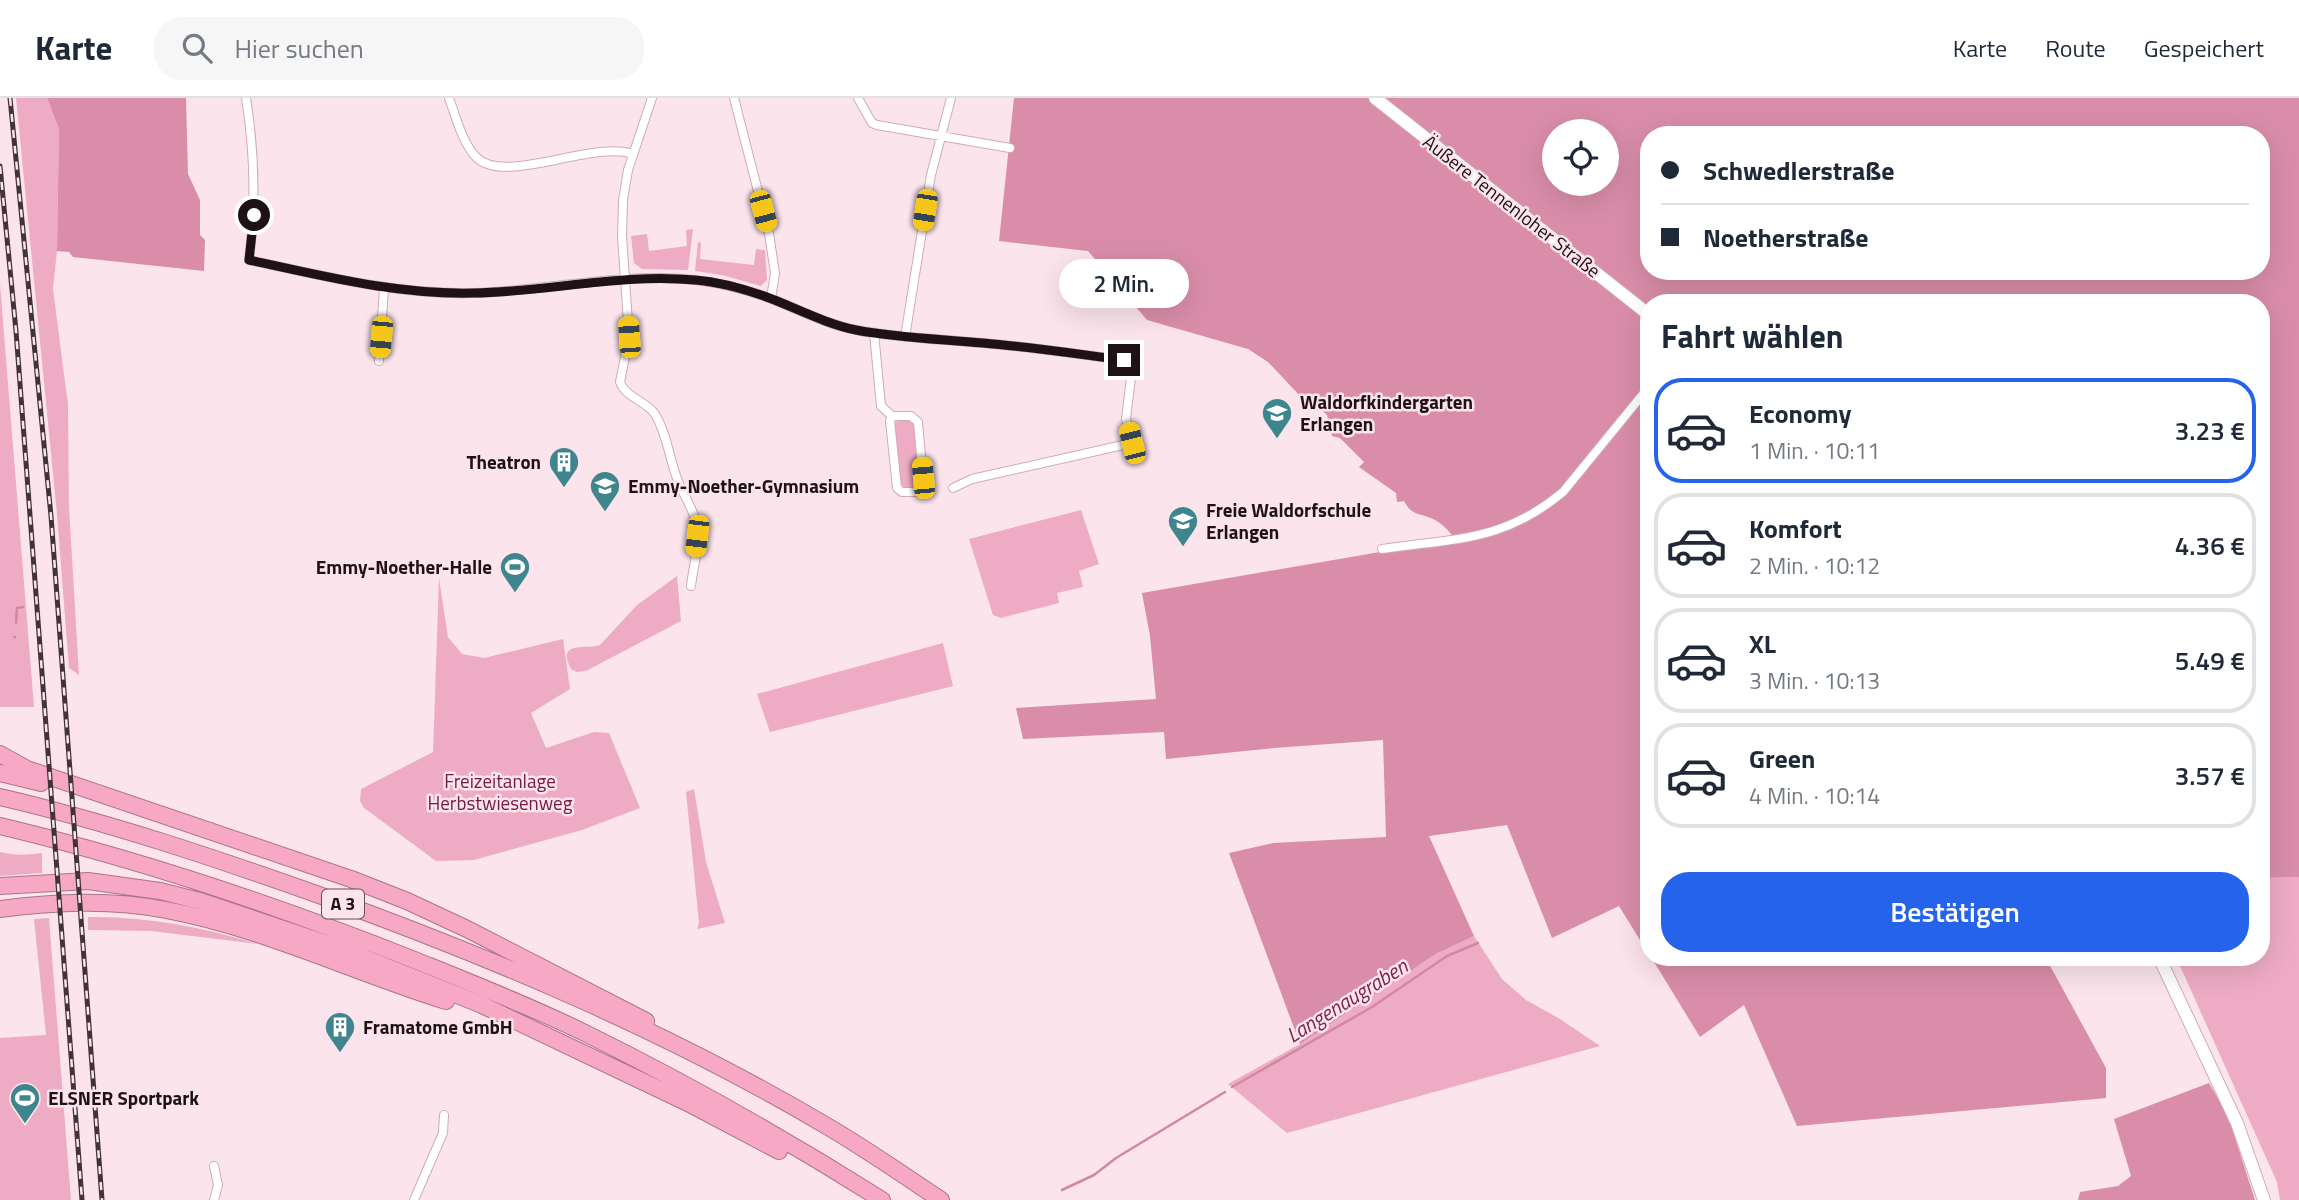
<!DOCTYPE html>
<html lang="de">
<meta charset="utf-8">
<style>
:root{--surface:#fff;--page:#f6f6f7;--text:#1f2937;--muted:#747a83;--line:#e0e1e3;--accent:#2563eb}
body{margin:0;font-family:"Titillium Web",sans-serif;background:var(--page);color:var(--text);height:100vh;display:flex;flex-direction:column;font-size:26px;white-space:nowrap}
*{box-sizing:border-box;margin:0}
p{font-size:23px;color:var(--muted)}
.icon{flex:none;width:38px;height:38px;fill:none;stroke:currentColor;stroke-width:2;stroke-linecap:round;stroke-linejoin:round}
.map{position:relative;flex:1;overflow:hidden}
.drawer{position:absolute;left:1640px;top:196px;width:630px;height:672px;display:flex;flex-direction:column;background:var(--surface);border-radius:28px;box-shadow:0 7px 28px #0002}
.drawer>*{flex:none}
.top-card{position:absolute;left:1640px;top:28px;width:630px;height:154px;border-radius:28px;box-shadow:0 7px 28px #0002;display:grid;align-content:center;height:154px;padding:0 21px;background:var(--surface)}
.controls{position:absolute;left:1542px;top:21px;display:grid;gap:14px}
.controls a{display:grid;place-items:center;width:77px;height:77px;border-radius:50%;background:var(--surface);box-shadow:0 7px 28px #0002;font-size:35px}
.end{position:absolute;width:32px;height:32px;margin:-16px;border:9px solid #1f1217;background:#fff;box-shadow:0 0 0 4px #fff}
.from{border-radius:50%}
.bubble{position:absolute;height:49px;border-radius:24px;background:var(--surface);box-shadow:0 7px 28px #0002;font-size:23px;font-weight:600;line-height:49px;text-align:center}
.car{position:absolute;width:21px;height:42px;margin:-21px -10px;border-radius:9px;box-shadow:0 0 5px 2px #0007;background:linear-gradient(#f5c518 24%,#345 0 40%,#f5c518 0 76%,#345 0 86%,#f5c518 0)}
.top-card b{display:flex;align-items:center;gap:24px;height:66px;font-size:26px}
.top-card b+b{border-top:2px solid var(--line)}
.top-card i{width:18px;height:18px;background:var(--text)}
ul{padding:0;list-style:none}
li{display:flex;align-items:center;gap:21px;height:105px;margin:0 14px 10px;padding:0 7px;border:4px solid var(--line);border-radius:28px}
li div{flex:1}
li b{display:block;font-size:26px}
li em{font-style:normal;font-weight:600}
li.on{border-color:var(--accent)}
li>.icon{width:63px;height:63px;stroke-width:1.5}
h2{padding:0 21px;font-size:32px;line-height:84px}
.action{display:flex;gap:14px;margin-top:auto;padding:14px 21px}
.action a{flex:1;height:80px;border-radius:28px;background:var(--accent);color:#fff;font-size:28px;font-weight:600;line-height:80px;text-align:center}
header{display:flex;align-items:center;gap:42px;box-sizing:border-box;height:98px;padding:0 35px;background:var(--surface);border-bottom:2px solid var(--line)}
header strong{font-size:33px}
nav{display:flex;gap:38px;margin-inline-start:auto;font-size:24px}
.search{width:490px;height:63px;background:var(--page);display:flex;align-items:center;gap:18px;box-sizing:border-box;padding:0 24px;border-radius:28px;color:var(--muted);font-size:26px}
.map>svg:first-child{display:block}
.green{fill:#eeacc4}
.forest{fill:#d98da9;fill-rule:evenodd}
.lines{fill:none;stroke-linecap:round;stroke-linejoin:round}
.stream{stroke:#d387a3;stroke-width:2.5}
.street-casing{stroke:#d0abb8;stroke-width:10}
.secondary-casing{stroke:#d0abb8;stroke-width:14}
.highway-casing{stroke:#ab7488;stroke-width:18}
.street{stroke:#fff;stroke-width:8}
.secondary{stroke:#fff;stroke-width:12}
.highway{stroke:#f7a8c5;stroke-width:16}
.rail-casing{stroke:#423338;stroke-width:5}
.rail{stroke:#fbe4eb;stroke-width:2.5;stroke-dasharray:8;stroke-linecap:butt}
.route{stroke:#1f1217;stroke-width:9}
.labels{text-anchor:middle;stroke-width:5;stroke-linejoin:round;paint-order:stroke}
.shield{fill:#fbe4eb;stroke:#615157;stroke-width:2}
.shield-label{font-size:18px;font-weight:bold;fill:#1f1217}
.street-label{font-size:19px;fill:#1f1217;stroke:#fbe4eb}
.poi-label{font-size:19px;font-weight:bold;fill:#1f1217;stroke:#fbe4eb;text-anchor:start}
.park-label{font-size:19px;fill:#741a45;stroke:#fbe4eb}
.water-label{font-size:21px;font-style:italic;fill:#7c234c;stroke:#fbe4eb}
</style>
<header>
<strong>Karte</strong>
<div class="search"><svg class="icon" aria-label="search" viewBox="0 0 24 24"><circle cx="10" cy="10" r="6"/><path d="M15 15l6 6"/></svg>Hier suchen</div>
<nav><a>Karte</a><a>Route</a><a>Gespeichert</a></nav>
</header>
<div class="map">
<svg width="2299" height="1102" viewBox="0 0 2299 1102">
<rect width="100%" height="100%" fill="#fbe4eb"/>
<!-- green -->
<path class="green" d="M16,0H47L59,31L57,153L53,191L68,307L69,409L79,577L69,570L57,416Z
M693,131L688,172L642,171L634,165L631,138L647,136L649,153L687,148L686,132Z
M698,144L701,145L700,161L754,167L756,151L765,152L767,182L761,188L722,177L695,173Z
M0,186L34,609H0Z
M902,321L912,322L916,326L921,380C918,390 915,391 906,392L899,383L894,325Z
M1081,412L1099,466L1079,473L1083,489L1057,495L1059,505L1001,520L993,517L969,441Z
M677,478L681,523L586,573L577,574L571,571C556,542 585,552 600,547L637,507Z
M439,480L448,539L462,556L484,560L563,541L570,591L531,615L546,650L594,634L609,635L640,710L582,732L474,762L436,763L364,710L360,703L361,691L433,654Z
M943,545L953,588L770,634L757,596Z
M694,691L706,764L725,825L697,831L699,825L686,694Z
M0,754C19,758 25,757 42,755V775L0,778Z
M2299,779V1102H2280L2277,1084L2176,859H2261V780Z
M88,819C146,818 202,829 258,846L151,833L88,832Z
M49,820L71,1102H0V940L46,937L34,821Z
M1474,838L1502,881L1526,902L1560,921L1600,948L1287,1035L1228,986L1300,946L1436,856Z"/>
<!-- forest -->
<path class="forest" d="M47,0H186L188,76L200,102V137L205,142L204,173L73,159L69,154L57,153L59,31Z
M1014,0H2299V779L2261,780V205H1648V855L1619,808L1552,840L1507,727L1429,738L1474,838L1436,856L1300,946L1229,755L1273,745L1386,739L1383,642L1274,650L1166,661L1164,634L1023,641L1016,610L1156,601L1150,538L1142,495L1455,441C1449,433 1442,425 1433,421C1418,414 1413,419 1404,403L1397,404L1396,395L1359,369L1364,364L1340,340L1332,338L1327,317L1315,305L1302,300L1268,264L1248,251L1147,222L1088,153L999,143ZM1554,33H1606V86H1554ZM1648,37H2261V173H1648Z
M1651,859H2008L2010,867L2048,864L2106,970V1000L1797,1028L1744,907L1700,939Z
M2209,985L2228,1018L2255,1102H2078L2080,1094L2118,1088L2131,1078L2114,1021Z"/>
<g class="lines">
<!-- stream -->
<path class="stream" d="M16,525L17,510L23,509
M14,539H15
M1232,989L1372,909L1447,858L1478,845
M1062,1092L1094,1077L1116,1060L1225,994"/>
<!-- street casing -->
<g class="street-casing">
<path id="street" d="M246,0C255,55 256,107 249,162C324,178 397,197 474,195C548,193 621,174 695,182C721,185 748,192 772,201C800,212 826,226 856,232C898,240 940,241 983,245C1030,249 1077,256 1124,262L1132,271L1126,321L1132,345L972,381L953,390
M449,0C456,19 462,44 476,59C504,88 592,42 633,56
M652,0L628,72L623,102L622,138L629,239L620,284C625,299 646,303 655,316C668,338 669,361 678,383C684,398 694,412 697,428C700,447 693,469 691,488
M734,0L769,136L775,175L771,200
M858,0L872,25L877,27L1010,50
M874,235L881,308L892,318L890,323L897,390L902,394H916L923,387V380L918,324L911,318H892
M905,239L931,77L951,0
M379,263L384,191
M1382,451C1456,440 1503,444 1563,394L1648,290
M214,1068L218,1087L214,1102
M414,1102L443,1035L444,1017"/>
</g>
<!-- secondary casing -->
<g class="secondary-casing">
<path id="secondary" d="M1375,0L1648,216
M2159,859L2237,1025L2264,1102"/>
</g>
<!-- highway casing -->
<g class="highway-casing">
<path id="highway" d="M0,656L27,671L351,781L407,803L467,831L646,923
M0,675L41,685
M0,699C108,724 215,760 319,797C493,860 666,933 825,1027C865,1050 903,1077 941,1102
M0,728C143,762 281,809 417,863C474,886 532,909 587,936C688,986 787,1042 882,1102
M0,788L88,783L160,793L200,803L337,849L482,907L688,1005L779,1053
M0,811C55,804 111,801 166,812C263,830 353,874 446,903"/>
</g>
<!-- street -->
<use href="#street" class="street"/>
<!-- secondary -->
<use href="#secondary" class="secondary"/>
<!-- highway -->
<use href="#highway" class="highway"/>
<!-- rail casing -->
<g class="rail-casing">
<path id="rail" d="M10,0L51,418L102,1102
M0,68L16,233L82,1102"/>
</g>
<!-- rail -->
<use href="#rail" class="rail"/>
</g>
<g class="lines">
<!-- route -->
<path class="route" d="M254,117L249,162C324,178 397,197 474,195C548,194 621,175 695,182C721,184 748,192 772,201C800,212 827,226 856,232C898,240 940,241 983,245C1030,249 1077,256 1124,262"/>
</g>
<!-- icons -->
<defs>
<g id="school-pin" transform="scale(1.575)"><path d="M0 17L-7.5 6A9.5 9.5 0 1 1 7.5 6Z" fill="#3e858d" stroke="#fbe4eb"/><path d="M0-5L7-2L0 1L-7-2ZM-4 1L0 2.5L4 1V4Q0 6-4 4Z" fill="#fff"/></g>
<g id="building-pin" transform="scale(1.575)"><path d="M0 17L-7.5 6A9.5 9.5 0 1 1 7.5 6Z" fill="#3e858d" stroke="#fbe4eb"/><path d="M-4-6H4V6H1V3H-1V6H-4ZM-2.5-4.3h1.7v1.8h-1.7ZM.8-4.3h1.7v1.8H.8ZM-2.5-1h1.7V.8h-1.7ZM.8-1h1.7V.8H.8Z" fill="#fff"/></g>
<g id="stadium-pin" transform="scale(1.575)"><path d="M0 17L-7.5 6A9.5 9.5 0 1 1 7.5 6Z" fill="#3e858d" stroke="#fbe4eb"/><path d="M0-5a6.5 5 0 1 0 0 10a6.5 5 0 1 0 0-10ZM-3.5-1.8h7v3.6h-7Z" fill="#fff"/></g>
</defs>
<g fill-rule="evenodd">
<use href="#school-pin" x="1277" y="315"/>
<use href="#building-pin" x="564" y="364"/>
<use href="#school-pin" x="605" y="388"/>
<use href="#school-pin" x="1183" y="423"/>
<use href="#stadium-pin" x="515" y="469"/>
<use href="#building-pin" x="340" y="929"/>
<use href="#stadium-pin" x="25" y="1000"/>
</g>
<g class="labels">
<!-- shield labels -->
<rect class="shield" x="322" y="791.5" width="42" height="29" rx="5"/>
<g class="shield-label">
<text x="343" y="812">A 3</text>
</g>
<!-- street labels -->
<g class="street-label">
<text transform="translate(1512 108) rotate(38)" y="7">Äußere Tennenloher Straße</text>
</g>
<!-- poi labels -->
<g class="poi-label">
<text x="1300" y="311">Waldorfkindergarten<tspan x="1300" dy="22">Erlangen</tspan></text>
<text x="541" y="371" text-anchor="end">Theatron</text>
<text x="628" y="395">Emmy-Noether-Gymnasium</text>
<text x="1206" y="419">Freie Waldorfschule<tspan x="1206" dy="22">Erlangen</tspan></text>
<text x="492" y="476" text-anchor="end">Emmy-Noether-Halle</text>
<text x="363" y="936">Framatome GmbH</text>
<text x="48" y="1007">ELSNER Sportpark</text>
</g>
<!-- park labels -->
<g class="park-label">
<text x="500" y="690">Freizeitanlage<tspan x="500" dy="22">Herbstwiesenweg</tspan></text>
</g>
<!-- water labels -->
<g class="water-label">
<text transform="translate(1347 903) rotate(-32)" y="7">Langenaugraben</text>
</g>
</g>
</svg>
<div class="controls">
<a><svg class="icon" aria-label="locate" viewBox="0 0 24 24"><circle cx="12" cy="12" r="6"/><path d="M12 2v4M12 18v4M2 12h4M18 12h4"/></svg></a>
</div>
<i class="end from" style="left:254px;top:117px"></i>
<i class="end" style="left:1124px;top:262px"></i>
<div class="bubble" style="left:1059px;top:161px;width:130px">2 Min.</div>
<i class="car" style="left:925px;top:112px;rotate:189deg"></i>
<i class="car" style="left:763px;top:113px;rotate:165deg"></i>
<i class="car" style="left:381px;top:239px;rotate:185deg"></i>
<i class="car" style="left:629px;top:239px;rotate:356deg"></i>
<i class="car" style="left:1132px;top:345px;rotate:346deg"></i>
<i class="car" style="left:923px;top:380px;rotate:355deg"></i>
<i class="car" style="left:697px;top:438px;rotate:187deg"></i>
<div class="top-card">
<b><i class="from"></i>Schwedlerstraße</b>
<b><i></i>Noetherstraße</b>
</div>
<section class="drawer">
<h2>Fahrt wählen</h2>
<ul>
<li class="on"><svg class="icon" aria-label="car" viewBox="0 0 24 24"><path d="M5 17H2v-5l4-1 3-4h7l3 4 3 1v5h-3M9 17h6M6 11h13"/><circle cx="7" cy="17" r="2"/><circle cx="17" cy="17" r="2"/></svg><div><b>Economy</b><p>1 Min. · 10:11</p></div><em>3.23 €</em></li>
<li><svg class="icon" aria-label="car" viewBox="0 0 24 24"><path d="M5 17H2v-5l4-1 3-4h7l3 4 3 1v5h-3M9 17h6M6 11h13"/><circle cx="7" cy="17" r="2"/><circle cx="17" cy="17" r="2"/></svg><div><b>Komfort</b><p>2 Min. · 10:12</p></div><em>4.36 €</em></li>
<li><svg class="icon" aria-label="car" viewBox="0 0 24 24"><path d="M5 17H2v-5l4-1 3-4h7l3 4 3 1v5h-3M9 17h6M6 11h13"/><circle cx="7" cy="17" r="2"/><circle cx="17" cy="17" r="2"/></svg><div><b>XL</b><p>3 Min. · 10:13</p></div><em>5.49 €</em></li>
<li><svg class="icon" aria-label="car" viewBox="0 0 24 24"><path d="M5 17H2v-5l4-1 3-4h7l3 4 3 1v5h-3M9 17h6M6 11h13"/><circle cx="7" cy="17" r="2"/><circle cx="17" cy="17" r="2"/></svg><div><b>Green</b><p>4 Min. · 10:14</p></div><em>3.57 €</em></li>
</ul>
<div class="action"><a>Bestätigen</a></div>
</section>
</div>
